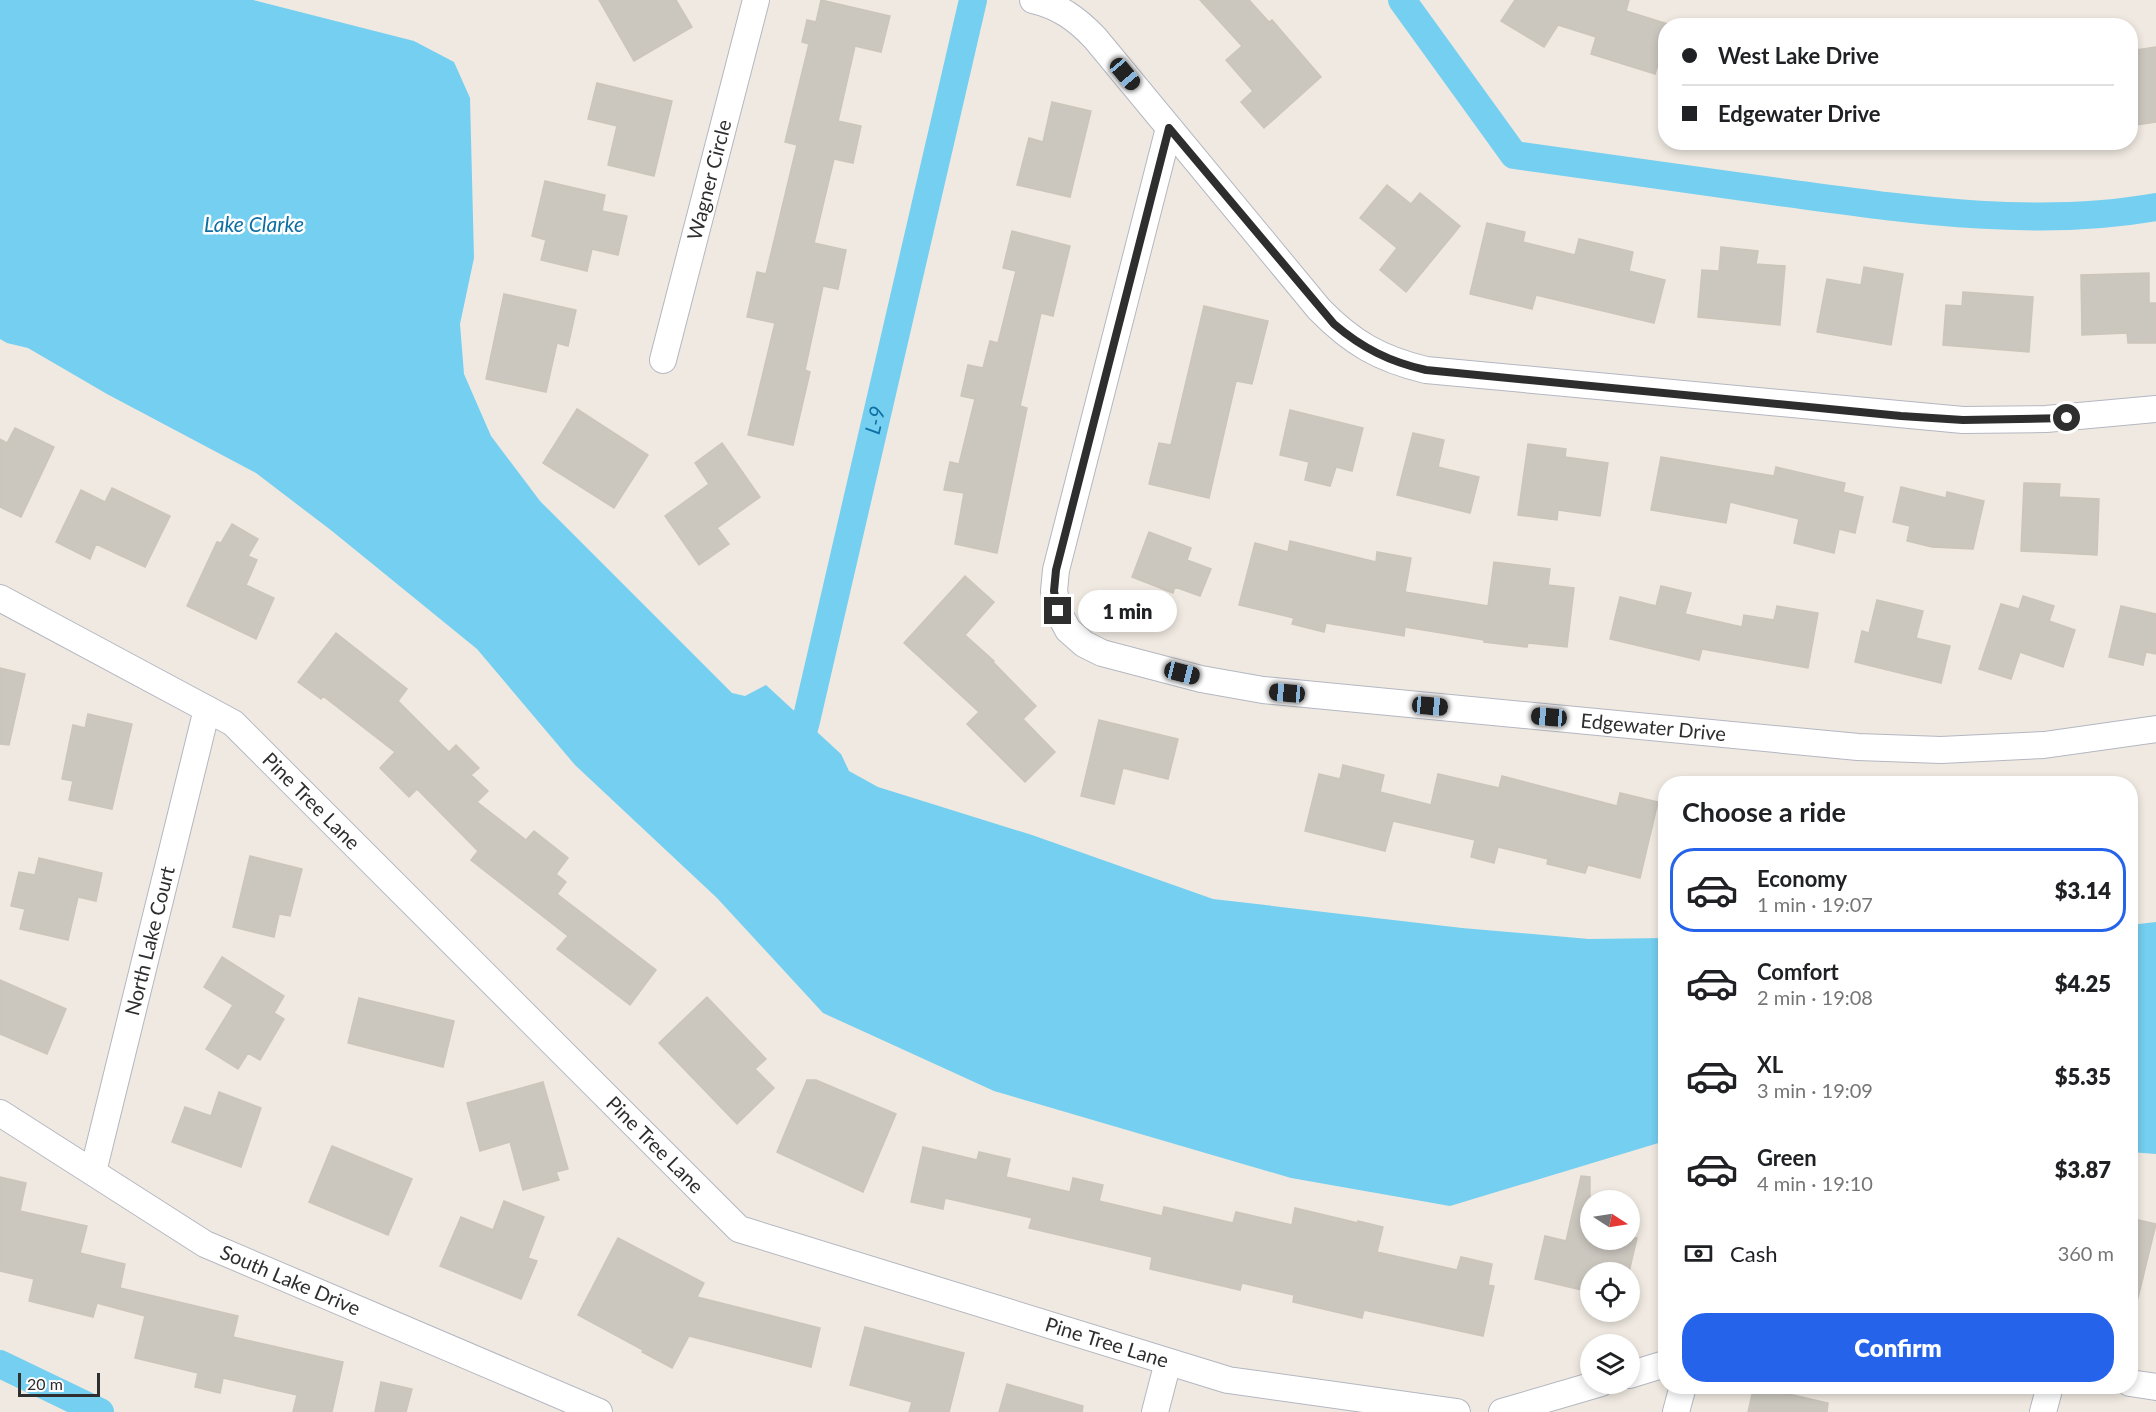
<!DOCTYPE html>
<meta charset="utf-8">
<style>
:root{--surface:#fff;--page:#f2f2f2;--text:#202124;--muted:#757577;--line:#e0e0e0;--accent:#2563eb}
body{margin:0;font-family:Lato,sans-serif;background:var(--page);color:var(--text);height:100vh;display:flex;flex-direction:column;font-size:22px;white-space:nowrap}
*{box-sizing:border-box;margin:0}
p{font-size:20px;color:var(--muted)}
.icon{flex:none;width:33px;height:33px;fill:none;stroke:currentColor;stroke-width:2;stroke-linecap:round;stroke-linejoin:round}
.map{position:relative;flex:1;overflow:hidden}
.details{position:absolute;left:1658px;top:776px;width:480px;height:618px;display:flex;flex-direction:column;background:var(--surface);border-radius:24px;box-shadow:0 3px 9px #0003}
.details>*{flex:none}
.hud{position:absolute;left:1658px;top:18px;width:480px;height:132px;border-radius:24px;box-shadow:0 3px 9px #0003;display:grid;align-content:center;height:132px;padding:0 24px;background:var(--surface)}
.needle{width:39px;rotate:102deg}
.buttons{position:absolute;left:1580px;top:1190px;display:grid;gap:12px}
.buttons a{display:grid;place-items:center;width:60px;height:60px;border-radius:50%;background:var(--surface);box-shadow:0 3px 9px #0003;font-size:30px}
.scale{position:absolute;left:18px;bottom:15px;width:82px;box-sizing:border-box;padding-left:6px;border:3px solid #2e2e2e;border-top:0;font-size:16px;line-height:21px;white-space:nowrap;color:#2e2e2e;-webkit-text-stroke:4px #fff;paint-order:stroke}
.end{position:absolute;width:27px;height:27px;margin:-14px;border:8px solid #2e2e2e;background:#fff;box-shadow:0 0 0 3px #fff}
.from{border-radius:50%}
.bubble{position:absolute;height:42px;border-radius:21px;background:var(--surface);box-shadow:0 3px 9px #0003;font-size:20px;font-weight:800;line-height:42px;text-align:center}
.car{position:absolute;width:18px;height:36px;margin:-18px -9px;border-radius:8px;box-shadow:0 0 4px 2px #0007;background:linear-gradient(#222 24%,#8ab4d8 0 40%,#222 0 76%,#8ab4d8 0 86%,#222 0)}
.hud b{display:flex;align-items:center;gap:21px;height:57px;font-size:22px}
.hud b+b{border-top:2px solid var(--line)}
.hud i{width:15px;height:15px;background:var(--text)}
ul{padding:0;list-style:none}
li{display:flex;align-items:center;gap:18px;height:84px;margin:0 12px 9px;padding:0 12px;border:3px solid transparent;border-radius:24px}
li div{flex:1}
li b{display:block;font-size:22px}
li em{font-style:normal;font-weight:800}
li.active{border-color:var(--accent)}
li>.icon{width:54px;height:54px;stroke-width:1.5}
h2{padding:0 24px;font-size:27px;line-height:72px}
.pay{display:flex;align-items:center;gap:15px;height:66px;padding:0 24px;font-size:22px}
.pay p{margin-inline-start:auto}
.cta{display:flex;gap:12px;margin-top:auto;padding:12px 24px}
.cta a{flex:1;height:69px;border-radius:24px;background:var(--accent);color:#fff;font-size:24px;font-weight:800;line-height:69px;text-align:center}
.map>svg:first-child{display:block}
.water{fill:#75cff0}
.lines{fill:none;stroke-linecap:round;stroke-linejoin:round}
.canal{stroke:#75cff0;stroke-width:28}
.building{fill:#cbc7bf;stroke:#cbc5ba;stroke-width:1.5}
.street-casing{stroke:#b4b7c1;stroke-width:28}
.street{stroke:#fff;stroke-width:26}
.route{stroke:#2e2e2e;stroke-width:8}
.labels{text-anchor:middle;stroke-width:5;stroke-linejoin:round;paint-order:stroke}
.street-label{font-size:20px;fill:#2e2e2e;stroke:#fff}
.water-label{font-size:21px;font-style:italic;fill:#0d6fa3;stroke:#fff}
</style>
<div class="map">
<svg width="2156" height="1412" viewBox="0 0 2156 1412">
<rect width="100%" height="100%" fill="#efe9e1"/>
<!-- water -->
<path class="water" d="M0,0H253L414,41L454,62L470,98L474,258L460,324L464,374L491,436L540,501L732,693L745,696L766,685L841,754L849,771L878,787L1032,835L1213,899L1462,928L1589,939L1665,938V1141L1450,1206L1291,1178L994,1091L823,1013L717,898L575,765L477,649L332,531L256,473L107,394L28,348L7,343L0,339Z
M2156,922V1154L2130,1152V925Z"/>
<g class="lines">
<!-- canal -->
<g class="canal">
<path d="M1402,0L1514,155C1607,168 1701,181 1794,194C1912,210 2038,228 2156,207"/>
<path id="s1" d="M796,757L806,721L973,0"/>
<path d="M0,1364L100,1412"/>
</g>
</g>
<!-- building -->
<path class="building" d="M599,0H676L692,27L634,61Z
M821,0L890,16L881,52L855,46L838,121L861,126L853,163L834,159L814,243L846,250L838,289L823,286L805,370L810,372L793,445L748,435L775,323L747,317L757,272L766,274L797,145L785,142L809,44L802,42L807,20L816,22Z
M1200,0H1249L1269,22L1272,20L1321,77L1264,128L1241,102L1253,91L1226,60L1242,46Z
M1515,0H1629L1626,11L1671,25L1665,26V42L1655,74L1591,54L1596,37L1558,25L1544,47L1501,21Z
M2156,47V122L2130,126V51Z
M597,83L672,101L654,176L608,165L617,126L588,119Z
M1052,102L1091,111L1070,197L1017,185L1029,138L1043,142Z
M545,181L605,195L602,211L627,216L618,255L592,249L587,271L541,260L546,240L532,236Z
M1387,185L1411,204L1420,193L1460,226L1406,292L1380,270L1397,248L1360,218Z
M1487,223L1525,232L1523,242L1575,255L1579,239L1633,252L1629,271L1665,280L1654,323L1536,295L1532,309L1470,294Z
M1012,231L1070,246L1053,316L1041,313L1020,406L1027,408L997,553L955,544L964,493L944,490L950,462L959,464L975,399L961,396L968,365L983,368L990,341L998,343L1016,271L1003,268Z
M1721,247L1758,251L1756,264L1785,266L1780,325L1698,317L1702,270L1719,271Z
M1864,267L1903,274L1891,345L1817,332L1827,279L1861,285Z
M2149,273V303H2156V343H2128L2127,333L2082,335L2081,275Z
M1963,292L2033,297L2029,352L1943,345L1946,305L1962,306Z
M504,294L576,310L568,346L557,343L546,392L486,379Z
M1204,306L1268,321L1252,384L1236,381L1209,498L1149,484L1159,443L1171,445Z
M577,409L648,455L614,508L543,463Z
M1290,410L1363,428L1352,471L1336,467L1330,486L1305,480L1309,462L1280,455Z
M15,428L54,447L21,517L0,507V439L7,443Z
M1413,433L1444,440L1438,467L1479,477L1470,513L1397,495Z
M722,443L760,497L717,528L729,544L699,565L665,516L709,484L695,463Z
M1528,444L1566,449L1565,457L1608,463L1600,516L1558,510L1557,520L1518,515Z
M1661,457L1774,476L1776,467L1845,483L1843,492L1863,497L1855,533L1839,529L1834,553L1794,543L1799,519L1730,502L1726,523L1651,510Z
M2024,483L2060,484L2059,497L2099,499L2097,555L2021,551Z
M1901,487L1946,498L1947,492L1984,501L1973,549L1932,547L1907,541L1910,526L1893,522Z
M112,488L170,516L145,567L96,544L90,559L56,542L81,490L105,502Z
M232,524L258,539L248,556L257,560L246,585L274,598L256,639L187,606L217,542L221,543Z
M1149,532L1191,548L1187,560L1211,569L1200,596L1175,587L1173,593L1132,577Z
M1290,541L1376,562L1377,552L1411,558L1405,592L1488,606L1494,562L1550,569L1548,585L1574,588L1567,647L1528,643L1527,647L1484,642V640L1405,627L1404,636L1326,623L1324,632L1292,624L1294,618L1239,605L1255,543L1288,552Z
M965,576L994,602L965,635L994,661L993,662L1036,706L1023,719L1055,752L1025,782L967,724L979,712L904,643Z
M1661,586L1691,593L1685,614L1742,627L1744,615L1774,620L1777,606L1818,613L1808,668L1702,649L1699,660L1610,639L1620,597L1656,606Z
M2023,596L2054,606L2049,621L2075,630L2063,667L2020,652L2011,679L1979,669L2001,604L2019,609Z
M1877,600L1923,611L1916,638L1950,646L1941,683L1855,662L1862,631L1869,633Z
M2121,606L2156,614V654L2146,652L2143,665L2109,657Z
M336,633L407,689L398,701L449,752L456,745L479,768L471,775L488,791L477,802L526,840L534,831L568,858L556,874L566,882L557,894L656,970L630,1005L557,949L568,936L471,860L478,851L417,789L409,797L380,768L395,752L323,696L321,699L298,682Z
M0,668L25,674L9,745L0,744Z
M88,714L132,724L112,809L69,800L73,781L62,779L73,725L85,728Z
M1099,720L1178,739L1168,779L1123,768L1114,804L1081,796Z
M1343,765L1384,775L1380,792L1431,805L1438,774L1499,788L1502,776L1617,806L1620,793L1658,802L1640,878L1588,865L1585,873L1547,864L1548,859L1498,847L1494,863L1471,857L1475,840L1393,821L1385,851L1305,831L1319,774L1340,779Z
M250,856L302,869L290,916L279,914L274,937L233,927Z
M39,858L102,873L96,901L78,897L68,940L20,929L25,909L11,906L19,872L35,875Z
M222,957L284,996L274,1013L284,1019L260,1060L248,1053L238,1069L206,1049L233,1005L204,987Z
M0,980L66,1009L47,1054L0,1034Z
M707,997L766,1059L755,1069L774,1088L737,1124L659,1043Z
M359,998L454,1021L443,1067L348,1043Z
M807,1080H816L896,1114L863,1192L777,1152Z
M543,1082L568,1169L556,1172L559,1180L523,1190L510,1142L480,1151L467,1103Z
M219,1092L261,1108L241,1167L172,1142L185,1107L211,1116Z
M332,1146L412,1179L388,1235L309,1202Z
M923,1147L977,1160L979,1152L1010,1159L1006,1177L1070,1192L1073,1178L1103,1185L1099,1201L1162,1216L1164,1207L1233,1223L1236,1212L1292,1225L1295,1208L1358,1223V1221L1383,1227L1377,1252L1457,1270L1461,1257L1492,1264L1488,1285L1494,1286L1483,1336L1364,1310L1362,1318L1293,1302L1294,1295L1242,1283L1240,1290L1150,1269L1152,1257L1029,1228L1032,1218L945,1198L943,1209L911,1202Z
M1581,1176L1590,1177V1239H1629V1236L1637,1238L1629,1272H1590V1292L1535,1279L1545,1236L1566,1241Z
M0,1177L26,1183L20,1211L87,1226L80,1253L125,1264L120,1288L238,1316L233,1337L343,1362L332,1412H293L297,1395L223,1378L220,1393L195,1387L198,1373L135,1358L145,1316L97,1303L93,1317L29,1301L34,1279L0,1271Z
M504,1201L544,1217L528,1258L537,1261L521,1299L440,1266L461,1217L493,1230Z
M2130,1218L2156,1224L2138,1298L2130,1297Z
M618,1238L704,1283L697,1297L820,1328L811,1367L689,1336L672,1368L642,1352L643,1350L578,1315Z
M865,1327L964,1353L949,1412H909L912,1402L850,1385Z
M381,1382L412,1389L406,1412H375Z
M1007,1384L1083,1406L1082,1412H999Z
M1754,1386L1828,1403L1827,1412H1748Z"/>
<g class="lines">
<!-- street casing -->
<g class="street-casing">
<g id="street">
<path d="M1033,0C1059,6 1077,19 1095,38L1319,309C1352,343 1380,359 1426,370L1963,420L2046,419L2156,409"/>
<path id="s2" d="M1169,128L1056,570L1054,591L1058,611L1068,630L1084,644L1102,653L1201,679L1263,690L1858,747L1941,750L2044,745L2156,729"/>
<path id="s3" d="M663,360L756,0"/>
<path id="s4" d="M0,598L233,723L739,1229L1228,1380L1457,1412"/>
<path id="s5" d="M0,1113L205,1244L599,1412"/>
<path id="s6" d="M93,1172L207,709"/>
<path d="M1629,1375L1665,1364"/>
<path d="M2130,1383L2156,1387"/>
<path d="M1155,1412L1168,1362"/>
<path d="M1502,1412L1601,1383"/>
<path d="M1676,1412L1683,1386"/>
<path d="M2043,1412L2050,1386"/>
</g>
</g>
<!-- street -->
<use href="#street" class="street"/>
</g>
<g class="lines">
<!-- route -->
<path class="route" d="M1058,611L1054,591L1056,570L1169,128L1334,324C1362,348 1390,362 1426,370L1901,416L1963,420L2067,418"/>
</g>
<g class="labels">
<!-- street labels -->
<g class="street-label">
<text dy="7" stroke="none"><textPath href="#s3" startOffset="186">Wagner Circle</textPath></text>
<text dy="7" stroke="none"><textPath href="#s2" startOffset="1118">Edgewater Drive</textPath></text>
<text dy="7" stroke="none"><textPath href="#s4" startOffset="375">Pine Tree Lane</textPath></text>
<text dy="7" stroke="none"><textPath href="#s6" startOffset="238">North Lake Court</textPath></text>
<text dy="7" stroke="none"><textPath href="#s4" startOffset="861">Pine Tree Lane</textPath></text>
<text dy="7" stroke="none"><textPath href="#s5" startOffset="336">South Lake Drive</textPath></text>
<text dy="7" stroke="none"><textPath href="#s4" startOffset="1365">Pine Tree Lane</textPath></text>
</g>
<!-- water labels -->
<g class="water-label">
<text x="254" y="232">Lake Clarke</text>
<text dy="7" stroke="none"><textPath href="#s1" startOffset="346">L-9</textPath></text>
</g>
</g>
</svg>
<div class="buttons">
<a><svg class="needle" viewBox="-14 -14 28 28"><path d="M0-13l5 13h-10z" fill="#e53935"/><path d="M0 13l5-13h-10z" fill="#757577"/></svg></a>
<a><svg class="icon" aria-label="locate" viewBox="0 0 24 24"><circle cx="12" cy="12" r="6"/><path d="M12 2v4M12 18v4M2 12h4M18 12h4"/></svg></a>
<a><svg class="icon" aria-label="layers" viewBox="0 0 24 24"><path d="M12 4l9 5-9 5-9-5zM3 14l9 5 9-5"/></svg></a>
</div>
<div class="scale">20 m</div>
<i class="end from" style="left:2067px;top:418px"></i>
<i class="end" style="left:1058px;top:611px"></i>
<div class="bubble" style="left:1078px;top:590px;width:99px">1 min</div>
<i class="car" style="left:1125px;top:74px;rotate:140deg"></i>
<i class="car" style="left:1182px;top:673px;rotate:104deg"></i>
<i class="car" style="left:1287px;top:693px;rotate:275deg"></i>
<i class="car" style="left:1430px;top:706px;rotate:95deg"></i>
<i class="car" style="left:1549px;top:717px;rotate:275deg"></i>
<div class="hud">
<b><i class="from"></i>West Lake Drive</b>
<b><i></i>Edgewater Drive</b>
</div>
<section class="details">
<h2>Choose a ride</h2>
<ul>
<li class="active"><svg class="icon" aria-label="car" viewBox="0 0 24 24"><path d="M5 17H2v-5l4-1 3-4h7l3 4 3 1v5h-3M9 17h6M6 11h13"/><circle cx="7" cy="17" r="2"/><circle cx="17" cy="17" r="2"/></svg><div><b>Economy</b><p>1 min · 19:07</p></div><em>$3.14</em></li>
<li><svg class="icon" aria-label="car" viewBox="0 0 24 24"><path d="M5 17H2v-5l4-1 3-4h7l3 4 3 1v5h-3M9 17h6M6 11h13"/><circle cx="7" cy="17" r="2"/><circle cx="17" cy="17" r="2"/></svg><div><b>Comfort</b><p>2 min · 19:08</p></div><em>$4.25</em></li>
<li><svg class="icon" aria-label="car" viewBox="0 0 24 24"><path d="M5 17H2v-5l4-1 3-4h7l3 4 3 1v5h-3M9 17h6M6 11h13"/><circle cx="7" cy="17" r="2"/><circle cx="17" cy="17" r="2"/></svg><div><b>XL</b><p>3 min · 19:09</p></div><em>$5.35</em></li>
<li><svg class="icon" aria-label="car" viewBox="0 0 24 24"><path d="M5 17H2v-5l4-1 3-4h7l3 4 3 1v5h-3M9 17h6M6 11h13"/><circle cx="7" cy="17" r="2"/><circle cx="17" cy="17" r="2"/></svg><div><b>Green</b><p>4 min · 19:10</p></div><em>$3.87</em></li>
</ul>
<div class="pay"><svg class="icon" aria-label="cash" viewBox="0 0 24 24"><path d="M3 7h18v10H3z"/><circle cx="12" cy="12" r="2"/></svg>Cash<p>360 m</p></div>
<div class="cta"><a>Confirm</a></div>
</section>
</div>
